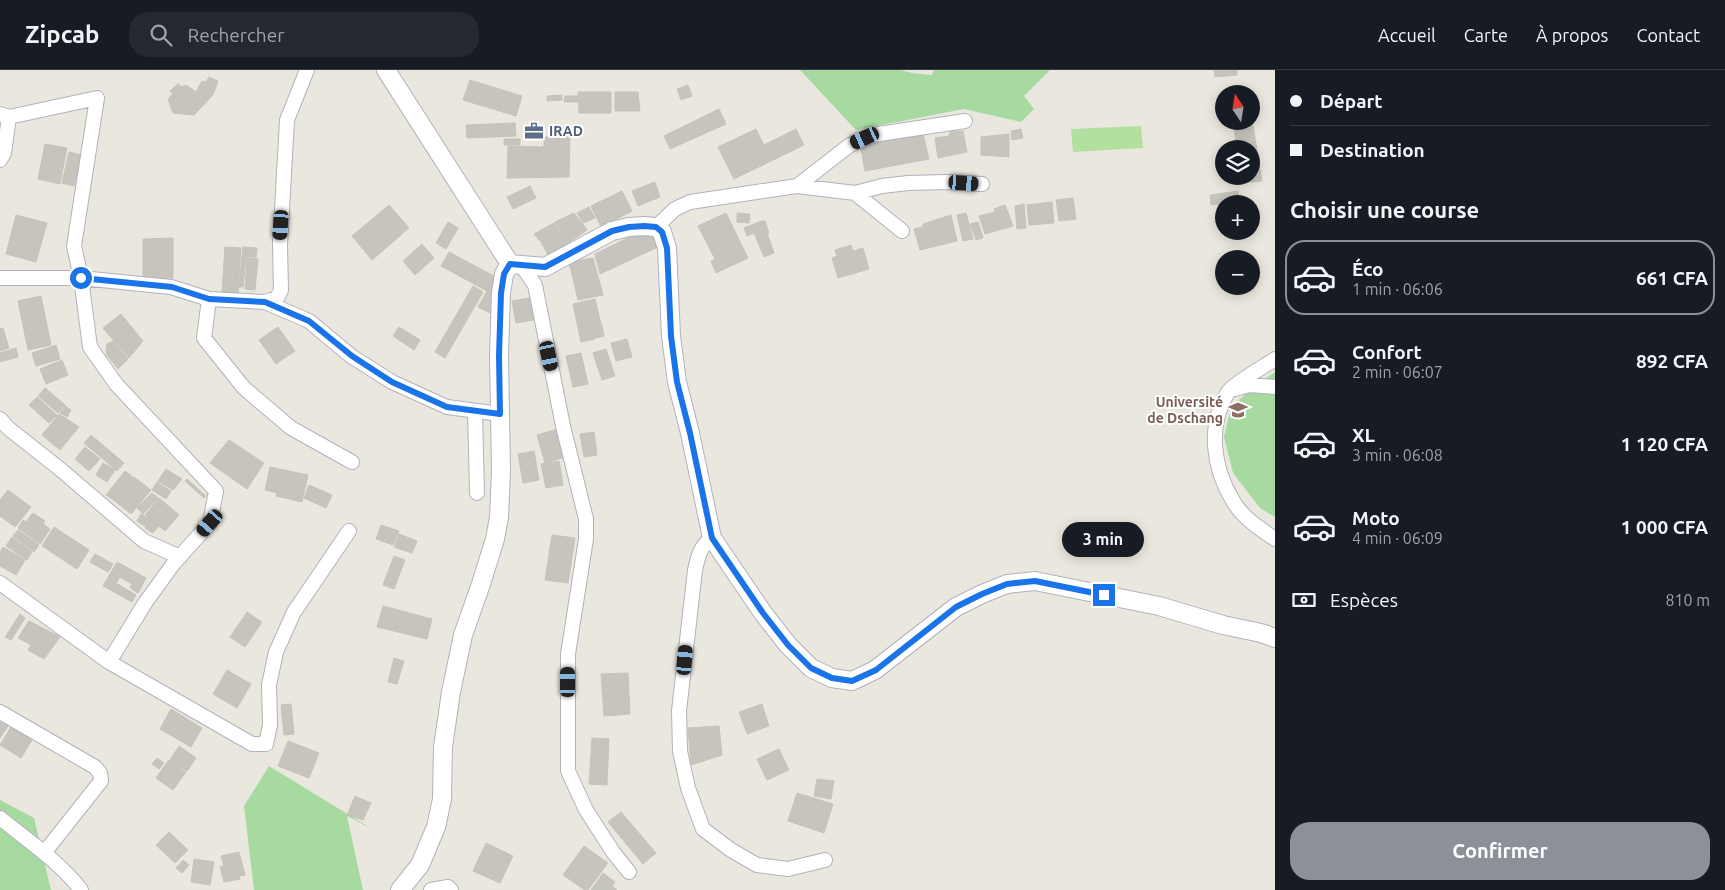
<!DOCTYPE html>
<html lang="fr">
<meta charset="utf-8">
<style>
:root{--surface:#171b24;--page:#242831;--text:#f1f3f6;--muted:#9ea1a6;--line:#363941;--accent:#8c9099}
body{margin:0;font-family:Ubuntu,sans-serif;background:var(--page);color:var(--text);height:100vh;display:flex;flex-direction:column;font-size:19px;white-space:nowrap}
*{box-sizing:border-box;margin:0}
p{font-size:16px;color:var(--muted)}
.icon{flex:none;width:28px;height:28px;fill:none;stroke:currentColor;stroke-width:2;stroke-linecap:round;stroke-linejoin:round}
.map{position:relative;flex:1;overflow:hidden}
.drawer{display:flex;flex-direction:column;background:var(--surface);width:450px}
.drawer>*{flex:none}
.guide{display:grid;align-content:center;height:110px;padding:0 15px;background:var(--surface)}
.needle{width:32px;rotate:348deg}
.fabs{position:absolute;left:1215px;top:15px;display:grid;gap:10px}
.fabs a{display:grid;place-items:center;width:45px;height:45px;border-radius:50%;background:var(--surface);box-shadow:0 2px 12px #0003;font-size:25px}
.end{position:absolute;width:22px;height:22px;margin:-11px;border:6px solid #1a73e8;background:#fff;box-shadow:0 0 0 2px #fff}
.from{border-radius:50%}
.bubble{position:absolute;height:35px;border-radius:18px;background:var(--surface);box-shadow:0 2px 12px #0003;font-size:16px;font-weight:700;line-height:35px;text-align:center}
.car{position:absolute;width:15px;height:30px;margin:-15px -8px;border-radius:6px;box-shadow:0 0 4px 1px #0007;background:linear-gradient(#222 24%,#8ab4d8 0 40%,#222 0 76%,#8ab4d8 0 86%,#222 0)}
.guide b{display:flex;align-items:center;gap:18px;height:48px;font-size:19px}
.guide b+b{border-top:1px solid var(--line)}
.guide i{width:12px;height:12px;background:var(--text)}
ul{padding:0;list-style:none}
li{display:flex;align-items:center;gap:15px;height:75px;margin:0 10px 8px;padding:0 5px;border:2px solid transparent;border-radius:20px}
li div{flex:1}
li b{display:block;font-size:19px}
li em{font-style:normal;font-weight:700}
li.on{border-color:var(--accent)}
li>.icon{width:45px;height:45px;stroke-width:1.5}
h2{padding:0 15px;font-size:22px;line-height:60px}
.pay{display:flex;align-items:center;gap:12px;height:55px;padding:0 15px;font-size:19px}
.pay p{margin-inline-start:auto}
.button{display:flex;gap:10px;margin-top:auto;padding:10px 15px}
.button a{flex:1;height:58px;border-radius:20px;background:var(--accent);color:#fff;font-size:20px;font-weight:700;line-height:58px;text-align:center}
header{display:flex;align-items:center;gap:30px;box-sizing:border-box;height:70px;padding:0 25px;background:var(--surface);border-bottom:1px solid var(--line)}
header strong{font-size:24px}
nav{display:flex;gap:28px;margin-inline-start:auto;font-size:18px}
.search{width:350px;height:45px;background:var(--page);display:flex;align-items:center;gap:12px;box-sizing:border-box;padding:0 18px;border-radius:20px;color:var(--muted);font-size:19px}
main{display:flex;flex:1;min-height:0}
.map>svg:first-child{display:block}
.green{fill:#a6daa1}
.pitch{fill:#b3e09e}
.building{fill:#c6c4bd;stroke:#c5c4b8}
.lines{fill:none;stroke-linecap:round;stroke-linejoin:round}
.minor-casing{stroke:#b2b1bc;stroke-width:16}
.tertiary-casing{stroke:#b2b1bc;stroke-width:20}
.minor{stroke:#fff;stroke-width:14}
.tertiary{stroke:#fff;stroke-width:18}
.route{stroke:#1a73e8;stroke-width:6}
.labels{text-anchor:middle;stroke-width:4;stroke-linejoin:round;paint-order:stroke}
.service-label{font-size:14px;font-weight:bold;fill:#4e5e75;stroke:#fff;text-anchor:start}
.education-label{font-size:14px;font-weight:bold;fill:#785e54;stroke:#fff;text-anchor:end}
</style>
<header>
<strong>Zipcab</strong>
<div class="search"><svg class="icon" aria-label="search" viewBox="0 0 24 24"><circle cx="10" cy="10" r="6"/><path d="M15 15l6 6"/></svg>Rechercher</div>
<nav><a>Accueil</a><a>Carte</a><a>À propos</a><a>Contact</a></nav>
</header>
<main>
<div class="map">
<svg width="1275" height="820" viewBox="0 0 1275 820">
<rect width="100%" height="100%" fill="#eae8de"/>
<!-- green -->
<path class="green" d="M800,0H901L912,3L932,5L934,0H1050L1024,26L1034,39L1021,52L964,39L856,60Z
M1275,302V447L1260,438L1233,403L1224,367L1231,337L1256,315Z
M269,696L372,759L347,746L363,820H254L244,736Z
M0,730L34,748L51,820H0Z"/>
<!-- pitch -->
<path class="pitch" d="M1141,56L1143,78L1073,82L1071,59Z"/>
<!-- building -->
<path class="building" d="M1214,0H1237V5L1215,7Z
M209,7L218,11L213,25L194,45L173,43L168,29L173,24L170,21L178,14L182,17L186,15L196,22L202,11L206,12Z
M470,10L522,26L516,46L463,30Z
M688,15L692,26L681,30L677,19Z
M578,22H611V43H579Z
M615,22H638L640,41H615Z
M562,25V30L547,31V26Z
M565,26H578V32H564Z
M719,39L726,54L670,79L664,66Z
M1251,44L1262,111L1241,113L1240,106H1251V79H1237L1233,51H1251Z
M515,53L516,66L467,68L466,55Z
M756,59L764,75L796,59L804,75L734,109L718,77Z
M1021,59L1023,68L1012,70L1011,61Z
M963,61L967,82L938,88L935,68L949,66L950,62Z
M923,64L929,89L865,101L860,74Z
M1009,64V87L981,85V67Z
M544,67H570L569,107L507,108L508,76L544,77Z
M504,69H520V75H504Z
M45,74L67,78L60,114L38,109Z
M69,82L82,85L74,116L62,113Z
M655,112L660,127L638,136L632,121Z
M530,116L536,128L513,139L507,127Z
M622,121L632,141L601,157L591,136Z
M1238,121L1239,131L1211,135L1210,125Z
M1073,128L1076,149L1059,151L1056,130Z
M1052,132L1054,153L1029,155L1027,135Z
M1024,134L1026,158L1017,159L1015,136Z
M389,135L409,158L372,190L352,166Z
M1005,135L1013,156L985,164L979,146L995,142L994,139Z
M589,137L595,148L583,153L577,143Z
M574,143L587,160L568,173L555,152Z
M726,143L748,188L716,203L711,191L715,189L698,156Z
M737,143L750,144L749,153L737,152Z
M966,143L973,169L963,171L957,145Z
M16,145L47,153L36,192L6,184Z
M951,145L957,171L920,180L914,159L923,157V154Z
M762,151H765L769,163H767L774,183L764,187L754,163L747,166L744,158Z
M448,152L458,158L446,179L436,173Z
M978,152L983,168L976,170L970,154Z
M554,153L568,174L549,187L541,172L534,164Z
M648,158L658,177L600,204L595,184Z
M173,168V208L143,209V169Z
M422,174L434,188L415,205L403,191Z
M851,175L853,181L863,178L869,199L838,208L832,188L837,186L835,180Z
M225,177L241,178L238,223L222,222Z
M243,177L257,178L256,187H242Z
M449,182L507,213L490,243L478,237L487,221L441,196Z
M242,187H246L243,217H239Z
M247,188L258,189L255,220L245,219Z
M593,188L603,225L578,230L569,192Z
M473,216L483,222L445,288L435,282Z
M41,226L51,275L28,280L18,231Z
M534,227L538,249L516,253L512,231Z
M595,229L601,254L592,256L595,269L581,272L573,234Z
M121,244L143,271L129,288L103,258Z
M602,255L604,266L596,268L593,257Z
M278,257L295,281L276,294L259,270Z
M399,257L420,270L414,280L393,266Z
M3,258L9,278L0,281V259Z
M627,269L632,287L616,291L611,273Z
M113,271L128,289L118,299L107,285L106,279L107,274Z
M56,275L60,289L36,296L32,283Z
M16,278L18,287L0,292V283Z
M606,279L615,306L602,310L593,283Z
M581,283L588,314L573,317L566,286Z
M62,290L68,305L46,314L40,299Z
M45,318L65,335L58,343L38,326Z
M37,327L57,345L49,353L29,335Z
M65,336L71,340L67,347L60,343Z
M59,344L79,357L60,380L42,365Z
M561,358L569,386L545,393L537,365Z
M594,362L597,385L584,387L580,364Z
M91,365L124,393L117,401L84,373Z
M229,370L264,393L247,419L210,393Z
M85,377L100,389L89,401L75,389Z
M534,381L539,410L523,413L518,384Z
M559,391L563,415L546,418L541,394Z
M103,393L115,400L107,412L96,405Z
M270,397L308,405L302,432L276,426L277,423L265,420Z
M166,399L182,409L173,420L158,411Z
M125,401L133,407L115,431L106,425Z
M134,407L151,420L131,444L115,431Z
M187,409L206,426L204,428L185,411Z
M157,412L171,421L166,429L152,420Z
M309,415L332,425L326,438L304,428Z
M8,420L31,437L15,457L0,446V430Z
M152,423L158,428L143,444L137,438Z
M159,428L179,445L165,461L145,445Z
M33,443L45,451L43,454L50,459L40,474L18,458L23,450L26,452Z
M141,444L151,450L146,457L137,451Z
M151,451L159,456L153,463L145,458Z
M381,455L399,461L393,475L376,469Z
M54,457L89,480L77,499L42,476Z
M18,460L39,475L34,482L13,466Z
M399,464L417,471L412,483L394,477Z
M552,465L575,468L568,513L545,510Z
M12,467L32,482L27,490L6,476Z
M3,477L25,490L16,505L0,496V482Z
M95,484L113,494L108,502L90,492Z
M394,486L405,490L394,519L383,515Z
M117,492L146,508L138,523L130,518L132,514L120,507L116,513L136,525L132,532L103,516Z
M383,536L432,549L427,569L377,557Z
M247,542L262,552L245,577L230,567Z
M20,544L25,548L11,570L5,567Z
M29,551L60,567L44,589L28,580L31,575L18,568Z
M394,588L404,591L397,614L388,612Z
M227,600L251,614L237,638L213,624Z
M628,603L630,644L604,646L601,604Z
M291,634L294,664L284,665L281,635Z
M762,634L769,656L747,664L739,642Z
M171,639L202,658L191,677L160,659Z
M0,651L8,656L0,668Z
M719,656L722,685L691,695L688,658Z
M11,657L32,670L21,688L0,675Z
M592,668L609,669L607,715L589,714Z
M288,671L319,683L309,708L278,696Z
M179,676L196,688L187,701L170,690Z
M779,679L789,700L767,710L757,689Z
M157,688L164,693L159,699L152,694Z
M169,690L186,702L173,720L156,708Z
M817,709L834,711L831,729L814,726Z
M797,723L833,734L824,763L788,751Z
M355,726L371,733L363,750L347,745Z
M621,742L656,783L643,794L608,752Z
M169,762L188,780L175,793L156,775Z
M486,773L513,786L500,813L473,801Z
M584,776L608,793L588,820H585L563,805Z
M239,782L245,805L239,806L240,809L224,812L220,797L224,796L221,786Z
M194,789L214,792L210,815L191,812Z
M183,790L189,795L182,803L176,798Z
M603,803L615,812L612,816L617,820H591Z"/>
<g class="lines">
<!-- minor casing -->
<g class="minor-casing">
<path id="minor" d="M0,44L9,47L97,28L74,176L81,208L90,277L116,314L216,421L210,453L174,493L145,533L109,592
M0,90L4,83L9,47
M797,116L855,123L882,116L908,113L946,112L982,114
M855,123L902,161
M656,157L675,139L690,132L797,116L850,75L865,68L879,64L965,51
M522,196L535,215L563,356L586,449V469L568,584V701L586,740L613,782L629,802
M0,208H81L171,217L209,229L265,232L309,251L351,286L392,312L447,337L500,344
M209,229L204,268L244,318L291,358L352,392
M265,232L277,228L281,220L280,175L287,50L307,0
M1275,289C1265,296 1234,313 1228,322C1207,356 1213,398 1233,431C1242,447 1260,459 1275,469
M1235,319L1249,315L1275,317
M475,341L477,423
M0,349L8,358L60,399L144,471L180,487
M712,468C700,476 698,487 695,500L679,641L680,681L688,718L703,759L731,780L757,795L788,799L825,790
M0,513L109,592L252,674H266L270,655L269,615L276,582L294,542L349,461
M0,642L95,697L100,703L101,711L44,783
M0,748C27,770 61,793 81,820
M431,820L448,817L451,820"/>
</g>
<!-- tertiary casing -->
<g class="tertiary-casing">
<path id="tertiary" d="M386,0L510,194L545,197L612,161L629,157L644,156L656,157L662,162L667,178L671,266L677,312L690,363L712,468L763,543L788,575L811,598L832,608L852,611L875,600L956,537L982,524L1007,514L1035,511L1159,536L1223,555L1261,563L1275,568
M400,820L420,795L436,757L442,729L443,677L451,622L463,565L481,514L495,469L499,447L501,401L499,285L501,223L504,204L510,194"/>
</g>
<!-- minor -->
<use href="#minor" class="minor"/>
<!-- tertiary -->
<use href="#tertiary" class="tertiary"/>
</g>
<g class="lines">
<!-- route -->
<path class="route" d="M81,208L172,217L209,229L265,232L309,251L352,286L392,312L447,337L500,344L499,286L501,223L504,204L510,194L545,197L612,161L629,157L644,156L656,157L662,162L667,178L671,266L677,312L690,363L712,468L763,543L788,575L811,598L832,608L852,611L876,600L956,537L982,524L1007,514L1035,511L1104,525"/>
</g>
<!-- icons -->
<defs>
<g id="office-bare" transform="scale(1.5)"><path d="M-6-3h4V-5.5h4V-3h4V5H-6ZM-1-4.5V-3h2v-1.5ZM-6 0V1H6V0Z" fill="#5c6f8a" stroke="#fff" stroke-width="2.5" paint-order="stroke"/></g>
<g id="university-bare" transform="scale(1.5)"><path d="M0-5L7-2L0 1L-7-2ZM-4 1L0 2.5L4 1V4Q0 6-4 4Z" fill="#8d6e63" stroke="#fff" stroke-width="2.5" paint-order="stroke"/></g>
</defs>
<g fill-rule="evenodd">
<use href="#office-bare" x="534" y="61"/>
<use href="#university-bare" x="1238" y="340"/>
</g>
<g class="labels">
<!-- service labels -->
<g class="service-label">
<text x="549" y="66">IRAD</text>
</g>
<!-- education labels -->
<g class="education-label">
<text x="1223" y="337">Université<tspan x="1223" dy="16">de Dschang</tspan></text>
</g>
</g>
</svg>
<div class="fabs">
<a><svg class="needle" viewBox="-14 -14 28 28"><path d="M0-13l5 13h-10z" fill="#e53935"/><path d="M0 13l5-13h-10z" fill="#9ea1a6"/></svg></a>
<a><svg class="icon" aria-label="layers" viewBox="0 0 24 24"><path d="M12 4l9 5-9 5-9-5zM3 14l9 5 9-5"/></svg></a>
<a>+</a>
<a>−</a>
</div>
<i class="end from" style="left:81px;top:208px"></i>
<i class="end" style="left:1104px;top:525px"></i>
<div class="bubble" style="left:1062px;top:452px;width:82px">3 min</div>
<i class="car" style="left:865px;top:68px;rotate:245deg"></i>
<i class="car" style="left:964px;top:113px;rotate:94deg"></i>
<i class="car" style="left:281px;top:155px;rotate:184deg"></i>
<i class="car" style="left:549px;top:286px;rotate:168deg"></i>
<i class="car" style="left:210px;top:453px;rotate:221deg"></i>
<i class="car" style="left:685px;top:590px;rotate:5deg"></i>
<i class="car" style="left:568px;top:612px;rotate:0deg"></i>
</div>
<section class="drawer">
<div class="guide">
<b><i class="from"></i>Départ</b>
<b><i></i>Destination</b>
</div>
<h2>Choisir une course</h2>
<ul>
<li class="on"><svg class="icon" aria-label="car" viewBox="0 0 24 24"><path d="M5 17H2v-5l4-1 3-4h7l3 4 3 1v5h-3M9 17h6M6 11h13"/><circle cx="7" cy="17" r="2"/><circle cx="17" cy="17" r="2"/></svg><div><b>Éco</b><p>1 min · 06:06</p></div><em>661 CFA</em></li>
<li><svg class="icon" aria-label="car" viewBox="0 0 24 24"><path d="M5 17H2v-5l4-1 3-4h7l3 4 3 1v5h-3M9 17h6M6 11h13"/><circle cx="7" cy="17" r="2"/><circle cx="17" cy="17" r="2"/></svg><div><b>Confort</b><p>2 min · 06:07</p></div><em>892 CFA</em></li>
<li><svg class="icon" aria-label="car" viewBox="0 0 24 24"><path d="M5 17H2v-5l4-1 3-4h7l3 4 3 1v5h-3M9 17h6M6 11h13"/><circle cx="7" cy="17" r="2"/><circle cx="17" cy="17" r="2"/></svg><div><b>XL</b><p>3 min · 06:08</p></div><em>1 120 CFA</em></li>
<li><svg class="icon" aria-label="car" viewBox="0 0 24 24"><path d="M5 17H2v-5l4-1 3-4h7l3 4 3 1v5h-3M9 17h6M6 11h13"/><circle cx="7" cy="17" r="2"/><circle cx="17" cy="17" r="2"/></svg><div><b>Moto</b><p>4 min · 06:09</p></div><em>1 000 CFA</em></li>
</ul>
<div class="pay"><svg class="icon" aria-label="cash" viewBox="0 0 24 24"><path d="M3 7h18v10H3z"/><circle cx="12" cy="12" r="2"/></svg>Espèces<p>810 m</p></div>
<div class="button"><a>Confirmer</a></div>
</section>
</main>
